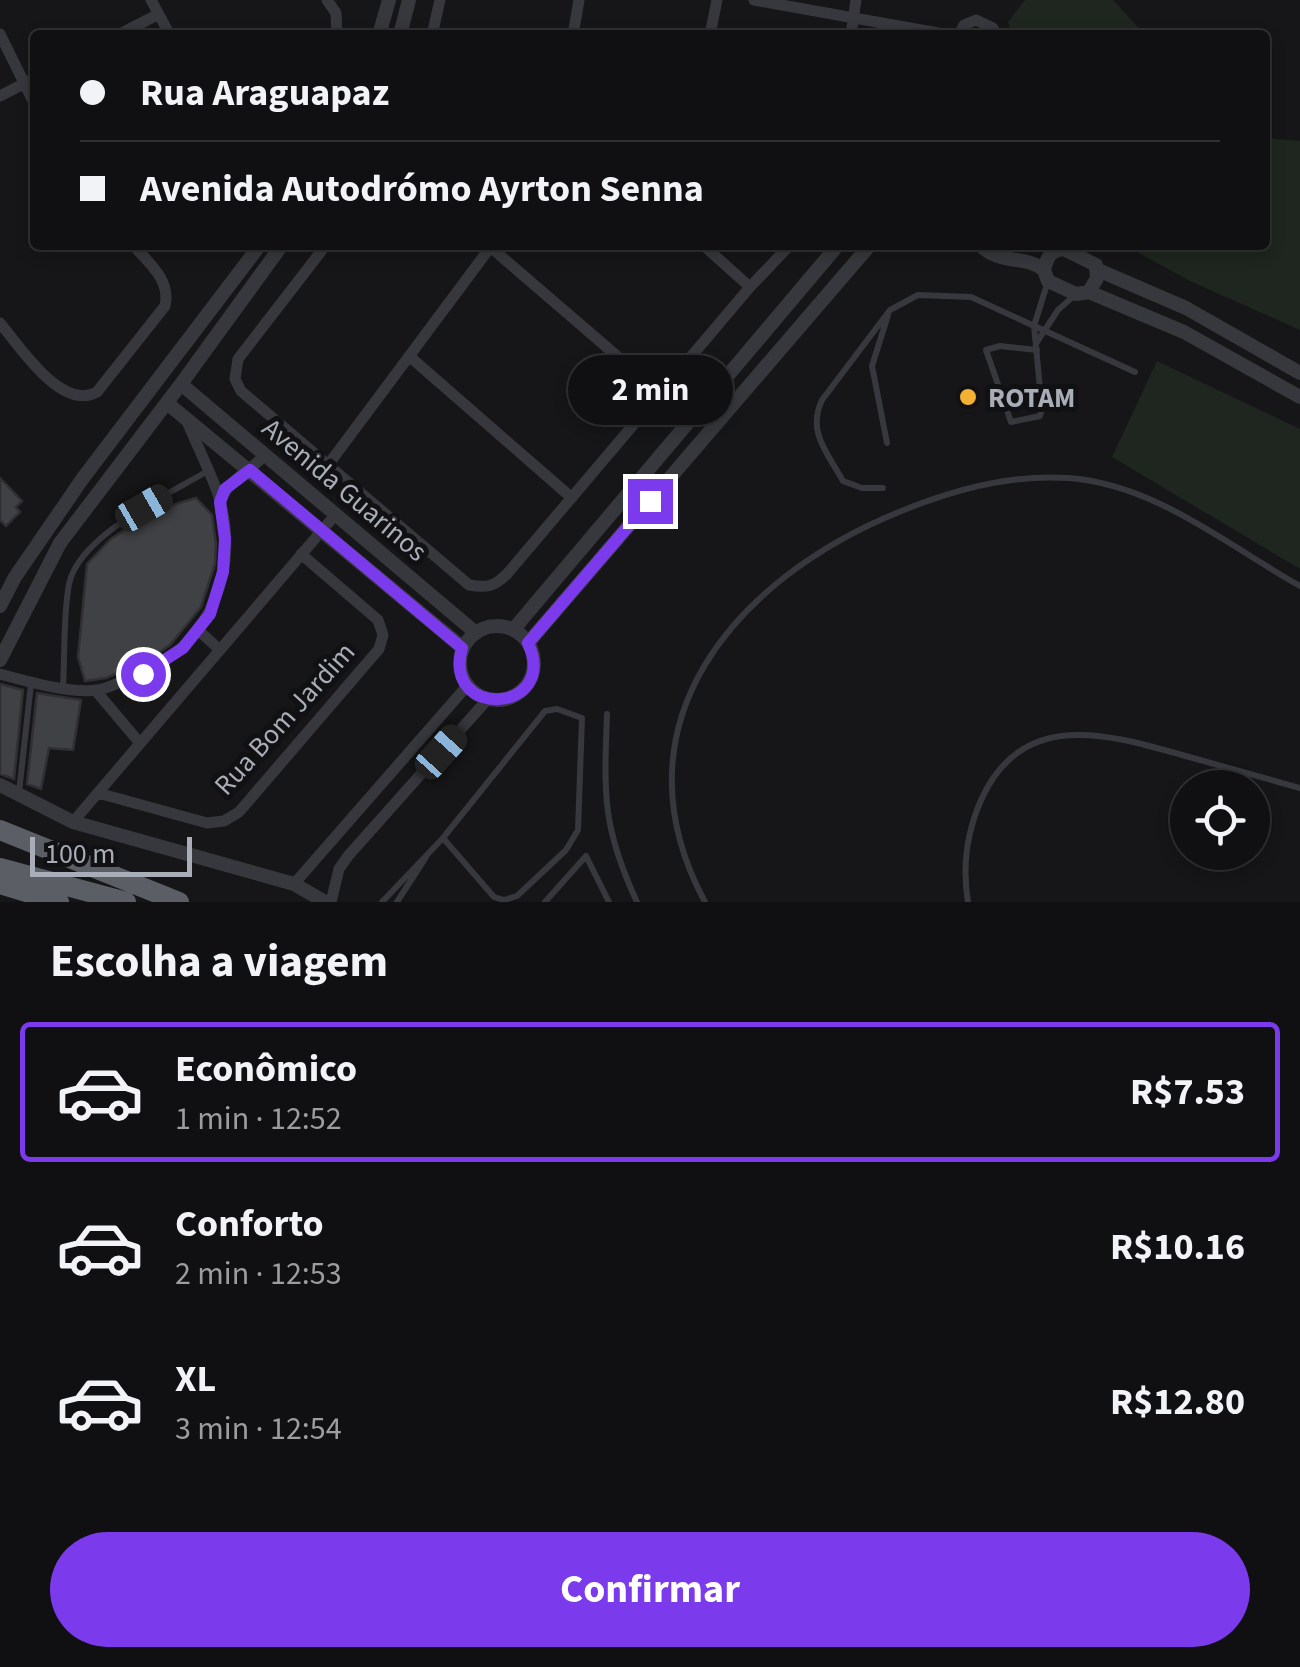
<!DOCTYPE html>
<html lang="pt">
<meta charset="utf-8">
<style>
:root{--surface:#101012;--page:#19191b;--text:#f1f3f6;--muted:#9c9d9f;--line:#303032;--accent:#7c3aed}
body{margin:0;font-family:"Source Sans 3",sans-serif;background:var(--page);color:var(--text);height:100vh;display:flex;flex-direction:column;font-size:38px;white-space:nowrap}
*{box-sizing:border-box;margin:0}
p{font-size:32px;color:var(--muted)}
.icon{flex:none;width:55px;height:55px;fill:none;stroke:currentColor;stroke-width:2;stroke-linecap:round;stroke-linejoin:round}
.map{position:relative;height:902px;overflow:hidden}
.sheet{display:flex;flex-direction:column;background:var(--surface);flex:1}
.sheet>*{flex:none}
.top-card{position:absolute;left:30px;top:30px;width:1240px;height:220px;border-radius:10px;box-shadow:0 5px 15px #0003,0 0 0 2px var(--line);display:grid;align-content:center;height:220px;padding:0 50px;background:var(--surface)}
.fabs{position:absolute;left:1170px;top:770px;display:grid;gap:20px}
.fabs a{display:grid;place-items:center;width:100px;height:100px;border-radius:50%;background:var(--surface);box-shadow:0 5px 15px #0003,0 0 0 2px var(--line);font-size:50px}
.scale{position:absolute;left:30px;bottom:25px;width:162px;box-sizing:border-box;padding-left:10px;border:5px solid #a8adb8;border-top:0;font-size:28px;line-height:35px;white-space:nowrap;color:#a8adb8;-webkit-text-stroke:8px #111113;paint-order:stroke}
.end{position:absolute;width:45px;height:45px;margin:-22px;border:12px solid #7c3aed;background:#fff;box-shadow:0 0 0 5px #fff}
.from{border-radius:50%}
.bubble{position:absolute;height:70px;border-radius:35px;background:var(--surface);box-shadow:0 5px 15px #0003,0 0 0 2px var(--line);font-size:32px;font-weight:700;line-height:70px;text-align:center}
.car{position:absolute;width:30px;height:60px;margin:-30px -15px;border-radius:12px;box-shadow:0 0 8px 2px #0007;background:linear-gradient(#222 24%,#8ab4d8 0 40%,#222 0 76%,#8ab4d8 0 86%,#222 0)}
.top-card b{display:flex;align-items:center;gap:35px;height:95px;font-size:38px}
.top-card b+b{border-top:2px solid var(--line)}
.top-card i{width:25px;height:25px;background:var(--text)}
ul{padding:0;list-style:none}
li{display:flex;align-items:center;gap:30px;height:140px;margin:0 20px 15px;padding:0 30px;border:5px solid transparent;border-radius:10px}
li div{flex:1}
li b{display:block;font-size:38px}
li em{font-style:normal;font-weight:700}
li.current{border-color:var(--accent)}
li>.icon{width:90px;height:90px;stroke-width:1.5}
h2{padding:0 50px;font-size:45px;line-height:120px}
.button{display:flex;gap:20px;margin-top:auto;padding:20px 50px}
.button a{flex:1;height:115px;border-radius:60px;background:var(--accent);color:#fff;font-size:40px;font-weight:700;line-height:115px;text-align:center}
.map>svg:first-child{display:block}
.green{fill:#1e261f}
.building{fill:#404145;stroke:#303034;stroke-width:2.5}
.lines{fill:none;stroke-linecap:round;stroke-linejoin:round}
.service{stroke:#37383d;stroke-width:6}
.minor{stroke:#37383d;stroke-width:11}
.tertiary{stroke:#37383d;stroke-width:14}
.trunk{stroke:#5b5e65;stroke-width:20}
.route{stroke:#7c3aed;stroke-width:12}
.poi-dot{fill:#f2b134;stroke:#111113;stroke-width:4}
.labels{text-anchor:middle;stroke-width:10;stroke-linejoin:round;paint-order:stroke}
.poi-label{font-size:28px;font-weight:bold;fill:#a8adb8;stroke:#111113;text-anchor:start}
.street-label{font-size:28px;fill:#a8adb8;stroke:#111113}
</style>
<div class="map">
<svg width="1300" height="902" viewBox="0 0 1300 902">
<rect width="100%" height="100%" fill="#161618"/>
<!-- green -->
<path class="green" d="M1025,0H1113L1145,35H1012L1008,22Z
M1265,138L1300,141V330L1190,281L1124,245H1265Z
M1157,361L1300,429V569L1112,457Z"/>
<!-- building -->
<path class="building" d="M0,478L22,501L16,507L20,512L6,526L0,520Z
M196,498L212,515L216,544L215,564L201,607L170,645L148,660L106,678L85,681L78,657L87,564L111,539L152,511Z
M0,684L23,690L14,779L0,774Z
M37,693L81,700L73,750L49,748L41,789L27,784Z"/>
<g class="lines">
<!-- service -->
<path class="service" d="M1037,342L1058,310L1076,294
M1037,350L1000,346L986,350L1011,422L1040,416L1042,409L1034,326L1048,281
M887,443L872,366L888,315
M883,488H862L843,481C827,452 807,432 822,400L890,310L918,295L971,297L1135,372
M63,687C65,653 63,617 69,584C79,536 167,495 206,472
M607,714C604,794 602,827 637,902
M19,792L31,684
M382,902L443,838L545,711L557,709L582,718L578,830L566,850L517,896L504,900L494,897L443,838
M397,902L426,857
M545,902L586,856L609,902
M705,902C609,724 736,578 899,512C952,490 1011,474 1068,478C1155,484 1227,545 1300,586
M968,902C962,866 967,831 982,798C1023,709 1108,734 1182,755C1222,766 1261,777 1300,788"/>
<!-- minor -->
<path class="minor" d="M151,0L170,35
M327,0L336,13L337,35
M754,0L949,35
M0,34L35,105
M118,35L157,15
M432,35L440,0
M573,35L579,0
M710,35L717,0
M851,35L856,0
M959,35L964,25L976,20L993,28L995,35
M0,96L35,78
M326,245L238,359L235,379L241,391L469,585C487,588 494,587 507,574L750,287L790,245
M488,245L660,393
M703,245L750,287
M0,323C20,347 62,412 97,392L165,306C171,280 149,263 133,245
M409,356L572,498
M328,465L492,245
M220,502C228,480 249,472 265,455
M198,630L220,650
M0,674C26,681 71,694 97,690C107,689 117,683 126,680C202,654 240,582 221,504C215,480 196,444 186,419
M96,691L139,742
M98,793L207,823L224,821L239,812L379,649L383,635L378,620L301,554
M73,822L336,514
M294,884L467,686
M331,902L339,869L348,856L487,700"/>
<!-- tertiary -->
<path class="tertiary" d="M379,35L389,0
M400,35L409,0
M980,245C1001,266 1024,254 1044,270
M1064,249L1096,265L1097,278L1089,292L1076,294L1048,281L1044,270C1047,258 1050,250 1064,249Z
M1098,270L1186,308L1300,373
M1089,292L1184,332L1300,397
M181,384L476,633
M167,403L463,648
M0,606L15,577L83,478L260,245
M460 663a37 37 0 1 1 74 0a37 37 0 1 1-74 0Z
M513,630L838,245
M528,643L870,245
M0,660L60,543L181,384L282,245
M0,785L73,822L294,884L325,902"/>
<!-- trunk -->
<path class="trunk" d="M0,830L179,902
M0,868L126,902
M0,884L59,902"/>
</g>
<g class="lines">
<!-- route -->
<path class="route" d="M143,674L183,648L210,614L223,572L225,539L220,502L225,489L250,470L462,648C442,721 560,713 528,643L650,501"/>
</g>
<!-- markers -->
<circle class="poi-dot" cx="968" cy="397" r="10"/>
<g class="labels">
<!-- poi labels -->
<g class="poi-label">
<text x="988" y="407">ROTAM</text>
</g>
<!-- street labels -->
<g class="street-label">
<text transform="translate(345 489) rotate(40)" y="10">Avenida Guarinos</text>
<text transform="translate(284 718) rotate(-48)" y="10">Rua Bom Jardim</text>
</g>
</g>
</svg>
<div class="fabs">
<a><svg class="icon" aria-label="locate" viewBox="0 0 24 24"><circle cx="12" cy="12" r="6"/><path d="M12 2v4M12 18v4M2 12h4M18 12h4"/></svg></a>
</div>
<div class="scale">100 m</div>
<i class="end from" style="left:143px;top:674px"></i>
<i class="end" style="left:650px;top:501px"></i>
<div class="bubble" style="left:568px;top:355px;width:165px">2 min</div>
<i class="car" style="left:144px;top:508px;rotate:60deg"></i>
<i class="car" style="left:441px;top:752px;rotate:42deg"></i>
<div class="top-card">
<b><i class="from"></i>Rua Araguapaz</b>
<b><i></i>Avenida Autodrómo Ayrton Senna</b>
</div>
</div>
<section class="sheet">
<h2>Escolha a viagem</h2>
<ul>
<li class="current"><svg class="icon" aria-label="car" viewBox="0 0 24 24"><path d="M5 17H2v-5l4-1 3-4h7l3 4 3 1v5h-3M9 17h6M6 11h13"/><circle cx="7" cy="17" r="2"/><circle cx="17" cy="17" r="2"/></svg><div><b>Econômico</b><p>1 min · 12:52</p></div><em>R$7.53</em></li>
<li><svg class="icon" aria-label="car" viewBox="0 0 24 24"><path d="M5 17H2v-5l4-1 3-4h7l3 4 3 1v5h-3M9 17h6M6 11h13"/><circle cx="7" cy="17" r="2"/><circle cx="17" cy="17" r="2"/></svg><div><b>Conforto</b><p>2 min · 12:53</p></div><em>R$10.16</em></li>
<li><svg class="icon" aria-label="car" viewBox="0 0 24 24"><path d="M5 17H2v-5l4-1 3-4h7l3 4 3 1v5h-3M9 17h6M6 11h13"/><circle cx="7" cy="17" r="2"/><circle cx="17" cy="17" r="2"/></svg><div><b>XL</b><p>3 min · 12:54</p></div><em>R$12.80</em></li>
</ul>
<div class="button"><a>Confirmar</a></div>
</section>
